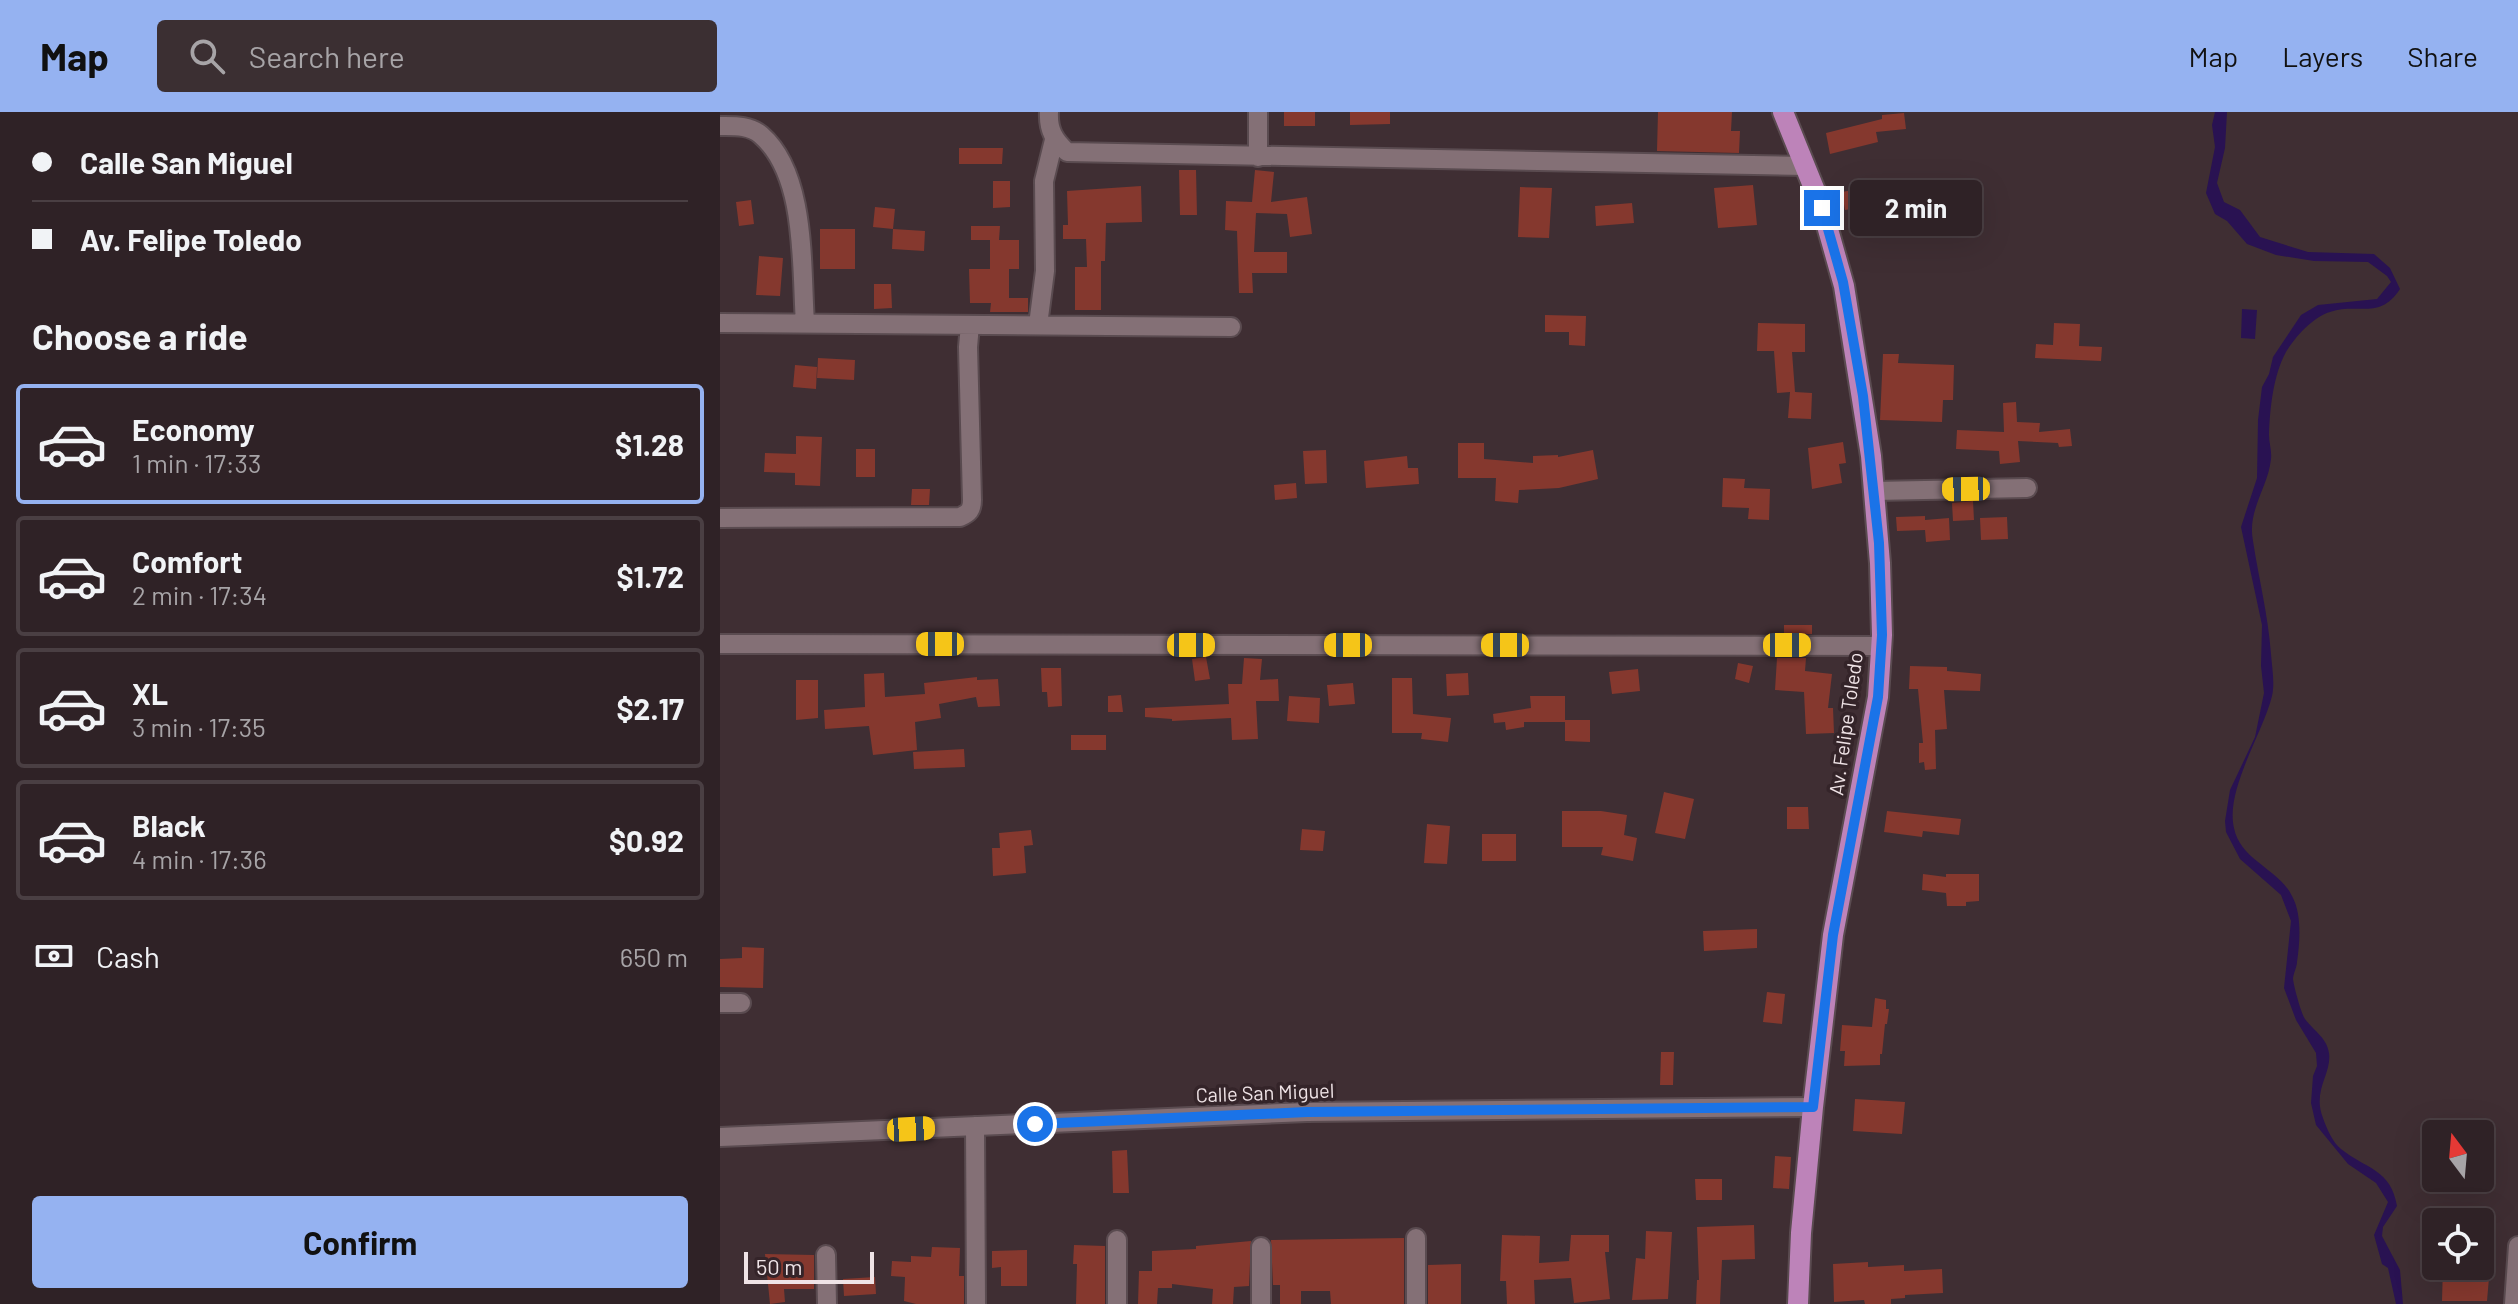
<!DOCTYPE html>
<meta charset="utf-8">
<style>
:root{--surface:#2f2226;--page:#3b2f32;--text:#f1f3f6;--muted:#a7a4a7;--line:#4a3f43;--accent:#95b2f1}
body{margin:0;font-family:Barlow,sans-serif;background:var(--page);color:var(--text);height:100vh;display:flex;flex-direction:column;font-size:30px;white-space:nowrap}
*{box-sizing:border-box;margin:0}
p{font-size:26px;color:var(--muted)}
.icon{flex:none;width:44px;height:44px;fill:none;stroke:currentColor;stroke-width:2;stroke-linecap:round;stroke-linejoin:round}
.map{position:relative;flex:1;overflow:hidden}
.drawer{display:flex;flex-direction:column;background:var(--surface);width:720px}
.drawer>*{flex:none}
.top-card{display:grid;align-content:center;height:176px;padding:0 32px;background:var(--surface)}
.needle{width:52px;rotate:344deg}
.buttons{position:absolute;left:1702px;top:1008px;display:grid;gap:16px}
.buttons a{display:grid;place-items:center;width:72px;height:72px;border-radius:8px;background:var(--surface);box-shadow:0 8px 32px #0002,0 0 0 2px var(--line);font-size:40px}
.scale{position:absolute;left:24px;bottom:20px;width:130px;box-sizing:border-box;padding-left:8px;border:4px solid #efe3e6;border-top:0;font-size:22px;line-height:28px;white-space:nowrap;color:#efe3e6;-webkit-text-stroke:6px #342429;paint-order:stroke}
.end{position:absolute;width:36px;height:36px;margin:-18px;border:10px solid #1a73e8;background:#fff;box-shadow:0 0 0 4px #fff}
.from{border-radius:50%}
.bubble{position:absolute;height:56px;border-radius:8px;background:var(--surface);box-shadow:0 8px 32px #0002,0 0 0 2px var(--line);font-size:26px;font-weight:700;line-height:56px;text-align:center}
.car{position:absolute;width:24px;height:48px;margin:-24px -12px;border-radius:10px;box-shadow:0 0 6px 2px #0007;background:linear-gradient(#f5c518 24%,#345 0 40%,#f5c518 0 76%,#345 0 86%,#f5c518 0)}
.top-card b{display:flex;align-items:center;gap:28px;height:76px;font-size:30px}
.top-card b+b{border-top:2px solid var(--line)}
.top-card i{width:20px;height:20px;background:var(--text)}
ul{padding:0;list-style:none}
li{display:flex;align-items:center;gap:24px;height:120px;margin:0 16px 12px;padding:0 16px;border:4px solid var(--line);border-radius:8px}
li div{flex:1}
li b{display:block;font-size:30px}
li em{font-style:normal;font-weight:700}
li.current{border-color:var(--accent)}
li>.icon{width:72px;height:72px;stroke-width:1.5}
h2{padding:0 32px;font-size:36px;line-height:96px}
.pay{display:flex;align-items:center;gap:20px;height:88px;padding:0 32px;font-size:30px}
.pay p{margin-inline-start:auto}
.button{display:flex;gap:16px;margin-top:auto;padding:16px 32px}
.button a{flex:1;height:92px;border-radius:8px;background:var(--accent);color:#111;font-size:32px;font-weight:700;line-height:92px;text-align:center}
header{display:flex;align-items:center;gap:48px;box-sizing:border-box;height:112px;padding:0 40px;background:var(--accent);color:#111}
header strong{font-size:38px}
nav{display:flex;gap:44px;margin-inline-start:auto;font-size:28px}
.search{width:560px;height:72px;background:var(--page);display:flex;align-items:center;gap:20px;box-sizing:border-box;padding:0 28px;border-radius:8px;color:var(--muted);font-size:30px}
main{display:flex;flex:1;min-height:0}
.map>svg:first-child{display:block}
.water{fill:#291252}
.building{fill:#85382e}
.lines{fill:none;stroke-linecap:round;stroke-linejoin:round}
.minor-casing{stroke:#5a4b50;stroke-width:22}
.major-casing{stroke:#5a4b50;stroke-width:24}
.minor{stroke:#847076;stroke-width:18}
.major{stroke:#bd83b9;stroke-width:20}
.route{stroke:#1a73e8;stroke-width:10}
.labels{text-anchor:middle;stroke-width:7;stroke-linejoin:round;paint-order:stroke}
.street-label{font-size:20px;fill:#efe3e6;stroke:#342429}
</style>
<header>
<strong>Map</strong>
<div class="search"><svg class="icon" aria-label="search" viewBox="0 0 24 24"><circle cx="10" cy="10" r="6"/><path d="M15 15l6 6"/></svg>Search here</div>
<nav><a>Map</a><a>Layers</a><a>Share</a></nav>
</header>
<main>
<section class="drawer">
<div class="top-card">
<b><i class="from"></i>Calle San Miguel</b>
<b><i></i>Av. Felipe Toledo</b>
</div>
<h2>Choose a ride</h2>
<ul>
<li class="current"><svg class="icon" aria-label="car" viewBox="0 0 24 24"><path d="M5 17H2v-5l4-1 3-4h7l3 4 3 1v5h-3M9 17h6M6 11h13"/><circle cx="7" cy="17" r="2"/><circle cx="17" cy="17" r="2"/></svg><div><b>Economy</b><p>1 min · 17:33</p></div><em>$1.28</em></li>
<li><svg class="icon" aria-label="car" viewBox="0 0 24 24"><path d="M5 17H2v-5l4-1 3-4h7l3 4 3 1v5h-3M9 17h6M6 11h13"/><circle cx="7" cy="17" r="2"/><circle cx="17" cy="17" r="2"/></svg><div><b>Comfort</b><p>2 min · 17:34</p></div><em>$1.72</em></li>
<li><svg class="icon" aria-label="car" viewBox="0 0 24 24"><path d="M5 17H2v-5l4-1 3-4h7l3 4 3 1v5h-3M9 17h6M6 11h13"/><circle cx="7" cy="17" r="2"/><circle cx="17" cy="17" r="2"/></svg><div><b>XL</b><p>3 min · 17:35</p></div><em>$2.17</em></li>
<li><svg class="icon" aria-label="car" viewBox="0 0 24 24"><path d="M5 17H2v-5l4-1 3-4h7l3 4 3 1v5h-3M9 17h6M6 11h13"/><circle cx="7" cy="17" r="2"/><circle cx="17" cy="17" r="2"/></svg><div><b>Black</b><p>4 min · 17:36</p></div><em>$0.92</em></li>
</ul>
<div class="pay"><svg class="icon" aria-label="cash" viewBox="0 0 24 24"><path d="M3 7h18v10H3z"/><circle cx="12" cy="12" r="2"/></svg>Cash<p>650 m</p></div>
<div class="button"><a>Confirm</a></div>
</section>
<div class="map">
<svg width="1798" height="1192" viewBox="0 0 1798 1192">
<rect width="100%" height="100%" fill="#3f2e33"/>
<!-- water -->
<path class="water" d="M1495,0H1507L1505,36L1497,71L1504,90L1520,98L1540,125L1588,140L1654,142L1670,156L1680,177C1659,209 1639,190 1610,200C1593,205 1575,225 1566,240C1553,264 1550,296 1549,323C1549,331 1552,339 1551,347C1548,376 1527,398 1533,429C1539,468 1548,502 1551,542C1552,556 1555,571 1552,584C1543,621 1505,678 1514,716C1520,748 1559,757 1572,784C1582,802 1580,830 1577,850C1577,855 1573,862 1573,867C1574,875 1581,901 1585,907C1594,919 1607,926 1609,941C1612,962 1592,978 1603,1006C1606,1015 1613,1031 1621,1037C1646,1057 1671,1057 1677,1094L1663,1115L1662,1124L1680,1158L1683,1192H1676L1668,1156L1662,1152L1654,1123L1668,1090L1656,1071L1628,1052L1596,1013L1591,991L1593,964L1597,954L1596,941L1576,908L1564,876L1571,809L1561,783L1520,747L1506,720L1505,709L1510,678L1535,625L1544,581L1541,554L1542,513L1521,415L1537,366L1538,308L1542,275L1549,262L1553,245L1581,203L1598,193L1657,187L1671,170L1667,164L1648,150L1594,149L1556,143L1527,132L1507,109L1495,102L1486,81L1495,35L1492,13Z
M1522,197L1537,198L1535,227L1521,226Z"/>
<!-- building -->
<path class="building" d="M564,0H595V14H564Z
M630,0H670V12L630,13Z
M938,0H1012L1011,19H1020L1019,41L937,39Z
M1184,1L1186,17L1156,20L1158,30L1110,42L1106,21L1162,7V3Z
M239,36H283L282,52H239Z
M459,58H476L477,103H460Z
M535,58L554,60L551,90L587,85L592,122L570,125L567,102L536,101L534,140H567V161H532L533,181H519L517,119L505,118L506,89L532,90Z
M273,69H290V95L273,96Z
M1033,73L1037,113L998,116L994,76Z
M1159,73L1162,92L1125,98L1122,80Z
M421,74L422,110L386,111L385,149H381V198H355V155H367L366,127H343V113H348L347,79Z
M800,75L832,76L829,126L798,125Z
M31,88L34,112L19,114L16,90Z
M1216,89L1218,110L1175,114L1173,92Z
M912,91L914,111L876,114L875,94Z
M155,95L175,97L173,117L153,115Z
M251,114H280L279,128H251Z
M100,117H135V157H100Z
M173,117L205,119L204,139L172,137Z
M270,128H299V157H289V186H308V200H270L271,191H250L249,157H270Z
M39,144L63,146L60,184L36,183Z
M154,172H171L172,196L154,197Z
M825,203L866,204L865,234L849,233V220H825Z
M1038,211L1085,212V240H1072L1075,280L1092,281L1091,307L1068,306L1070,280L1057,281L1054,239H1037Z
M1334,211L1360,212L1359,234L1382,235L1381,249L1315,246L1316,232L1333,233Z
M1163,242H1179L1178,251L1234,253L1233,288H1223L1222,310L1160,308Z
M98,246L135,248L134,268L97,266Z
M75,253L97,255L96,277L73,275Z
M1296,290L1297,310L1320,311L1319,320L1350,317L1352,334L1339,335L1338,331L1298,329L1300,350L1280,352L1279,339L1236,337L1237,318L1284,320L1283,291Z
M76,324L102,325L100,374L75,373V361L44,360L45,341L76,342Z
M1123,330L1126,351L1119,352L1122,371L1092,377L1088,336Z
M738,331H764V347L813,351V344L838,343V345L873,338L878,367L839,376L799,378L798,391L775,389L776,366H738Z
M136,337H155V365H136Z
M606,338L607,371L585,372L583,339Z
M687,344L688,356H698L699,372L646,376L644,349Z
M1003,366L1025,367L1024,376L1050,377L1049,408L1028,407L1029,396L1002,395Z
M576,371L577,386L555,388L554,373Z
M192,377H210L209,393H191Z
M1253,389L1254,408L1233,409L1232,391Z
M1205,404V408L1229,406L1230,428L1206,430L1205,418L1177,419L1176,405Z
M1287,405L1288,427L1261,428L1260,406Z
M1064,513H1092V522H1064Z
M486,545L490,567L475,569L472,547Z
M524,546L542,547L540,568L558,567L559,589H536L538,627L512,628L511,606L452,609V607L425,605V596L509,592L508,572H522Z
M1057,546H1086L1085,559L1112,562L1108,596H1113L1114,621L1086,622L1084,580L1055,578Z
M1018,551L1033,554L1029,571L1015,567Z
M1190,554L1227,555V559L1261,562L1260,579L1224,578L1227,617L1215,618L1216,657L1205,658L1204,650L1199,651V631H1203L1198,577H1189Z
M321,556H341L342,594L328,595L327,580H322Z
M918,557L920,579L892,582L889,560Z
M164,561L165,585L205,582L204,571L257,565V568L278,567L280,594L258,595L256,585L219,592L221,606L195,610L197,638L153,643L149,614L105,617L104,598L145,595L144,562Z
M748,561L749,583L727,584L726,562Z
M672,566H692L693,602L731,606L728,630L701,627L702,621H672Z
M76,568H98V606L76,608Z
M633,571L635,592L609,594L607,573Z
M401,583L403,600H388V584Z
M569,584L600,586L599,611L567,609Z
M810,584H845V608H870V630L845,629V610H804V615L786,618L785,610L774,611L773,602L811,596Z
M351,623H386V638H351Z
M244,637L245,655L194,657L193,640Z
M944,680L974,687L965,727L935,721Z
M1067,695H1088L1089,717H1067Z
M842,699H881L907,703L904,723L917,726L913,749L881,743L883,735H842Z
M1167,699L1241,707L1239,723L1203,719L1202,725L1164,720Z
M707,712L730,714L727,752L704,751Z
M582,717L605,719L603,739L580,738Z
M311,718L313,733L304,734L306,761L273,764L272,736H280L279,721Z
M762,722H796V749H762Z
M1203,762L1226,765V762H1259V789L1246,790V794H1227L1226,781L1202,778Z
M1037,817V836L984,839L983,819Z
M22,835L44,836L43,876L0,875V847L22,846Z
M1047,880L1065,882L1062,912L1043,910Z
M1155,886L1166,888V897H1169L1167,912H1165L1162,942H1160V953L1124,954L1125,939H1120L1122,913L1152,915Z
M941,940H954L953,973H940Z
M1135,987L1185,990L1182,1022L1133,1019Z
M407,1038L409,1081H393L392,1039Z
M1055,1044L1071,1045L1069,1077L1053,1076Z
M975,1067H1002V1088H976Z
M1034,1113L1035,1147L1002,1148L1000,1192H976L977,1168H979L977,1115Z
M926,1119L952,1120L948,1187L912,1188L916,1146L925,1147Z
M782,1123L820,1124L819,1151L849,1149L851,1123H889V1140H885L890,1187L854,1191L851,1166L814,1168L815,1192H787L786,1169H780Z
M684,1126V1192H611L610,1179H581V1192H560V1173H553L551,1128Z
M531,1129L529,1174L514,1175L513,1192H492L493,1177L452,1172V1176H438L437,1192H418L419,1159H432V1139L476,1137V1134Z
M354,1133L385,1134V1192H356L357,1152H353Z
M212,1135L240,1136L239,1164H244V1192H196L184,1189L185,1165L171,1164L172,1149L191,1150V1144L211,1145Z
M307,1138V1174H281V1155L272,1156V1139Z
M45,1142L94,1143V1177H64L65,1190L50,1192Z
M1148,1150V1155L1184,1153V1159L1222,1157L1223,1181L1185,1183V1186L1171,1187V1192H1145L1144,1188L1114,1190L1113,1152Z
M741,1152V1192H708V1153Z
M1723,1154H1770L1767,1189H1722Z
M155,1165L156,1182L124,1184L123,1167Z"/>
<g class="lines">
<!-- minor casing -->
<g class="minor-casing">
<path id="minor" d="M329,0C328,18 334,28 347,40L1085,54
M538,0V45
M0,14C14,14 30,13 41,23C87,63 81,155 85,211
M0,211L511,215
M318,213L325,159L324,69L334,28
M1154,379L1307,376
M0,406L240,405C249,401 252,398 252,388L248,235L250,213
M0,532L1161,534
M0,891H21
M255,1014L256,1192
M0,1025L587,1000L1093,995
M696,1126V1192
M397,1128V1192
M106,1143L107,1192
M541,1192V1135
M1794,1192L1798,1134"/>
</g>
<!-- major casing -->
<g class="major-casing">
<path id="major" d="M1063,0L1102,96L1124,174L1151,344L1160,451L1162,523L1158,585L1113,823L1093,995L1081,1121L1078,1192"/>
</g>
<!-- minor -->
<use href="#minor" class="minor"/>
<!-- major -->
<use href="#major" class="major"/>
</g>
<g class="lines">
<!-- route -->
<path class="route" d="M315,1012L587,1000L1093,995L1113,823L1158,585L1162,523L1159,431L1143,284L1123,170L1102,96"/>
</g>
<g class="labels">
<!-- street labels -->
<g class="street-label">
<text transform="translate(1126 612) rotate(-82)" y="7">Av. Felipe Toledo</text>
<text transform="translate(545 981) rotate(-2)" y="7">Calle San Miguel</text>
</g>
</g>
</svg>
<div class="buttons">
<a><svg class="needle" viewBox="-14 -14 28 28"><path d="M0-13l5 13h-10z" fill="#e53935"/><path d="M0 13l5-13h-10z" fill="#a7a4a7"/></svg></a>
<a><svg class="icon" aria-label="locate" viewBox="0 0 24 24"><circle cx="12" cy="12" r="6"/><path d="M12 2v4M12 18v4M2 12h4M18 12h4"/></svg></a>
</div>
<div class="scale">50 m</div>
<i class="end from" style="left:315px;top:1012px"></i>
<i class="end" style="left:1102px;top:96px"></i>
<div class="bubble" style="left:1130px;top:68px;width:132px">2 min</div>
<i class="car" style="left:1246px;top:377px;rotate:269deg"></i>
<i class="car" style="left:220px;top:532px;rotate:270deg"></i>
<i class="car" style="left:471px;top:533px;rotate:90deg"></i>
<i class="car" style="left:628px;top:533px;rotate:270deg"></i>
<i class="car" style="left:785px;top:533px;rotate:270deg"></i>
<i class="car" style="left:1067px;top:533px;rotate:90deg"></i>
<i class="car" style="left:191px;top:1017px;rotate:87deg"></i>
</div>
</main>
